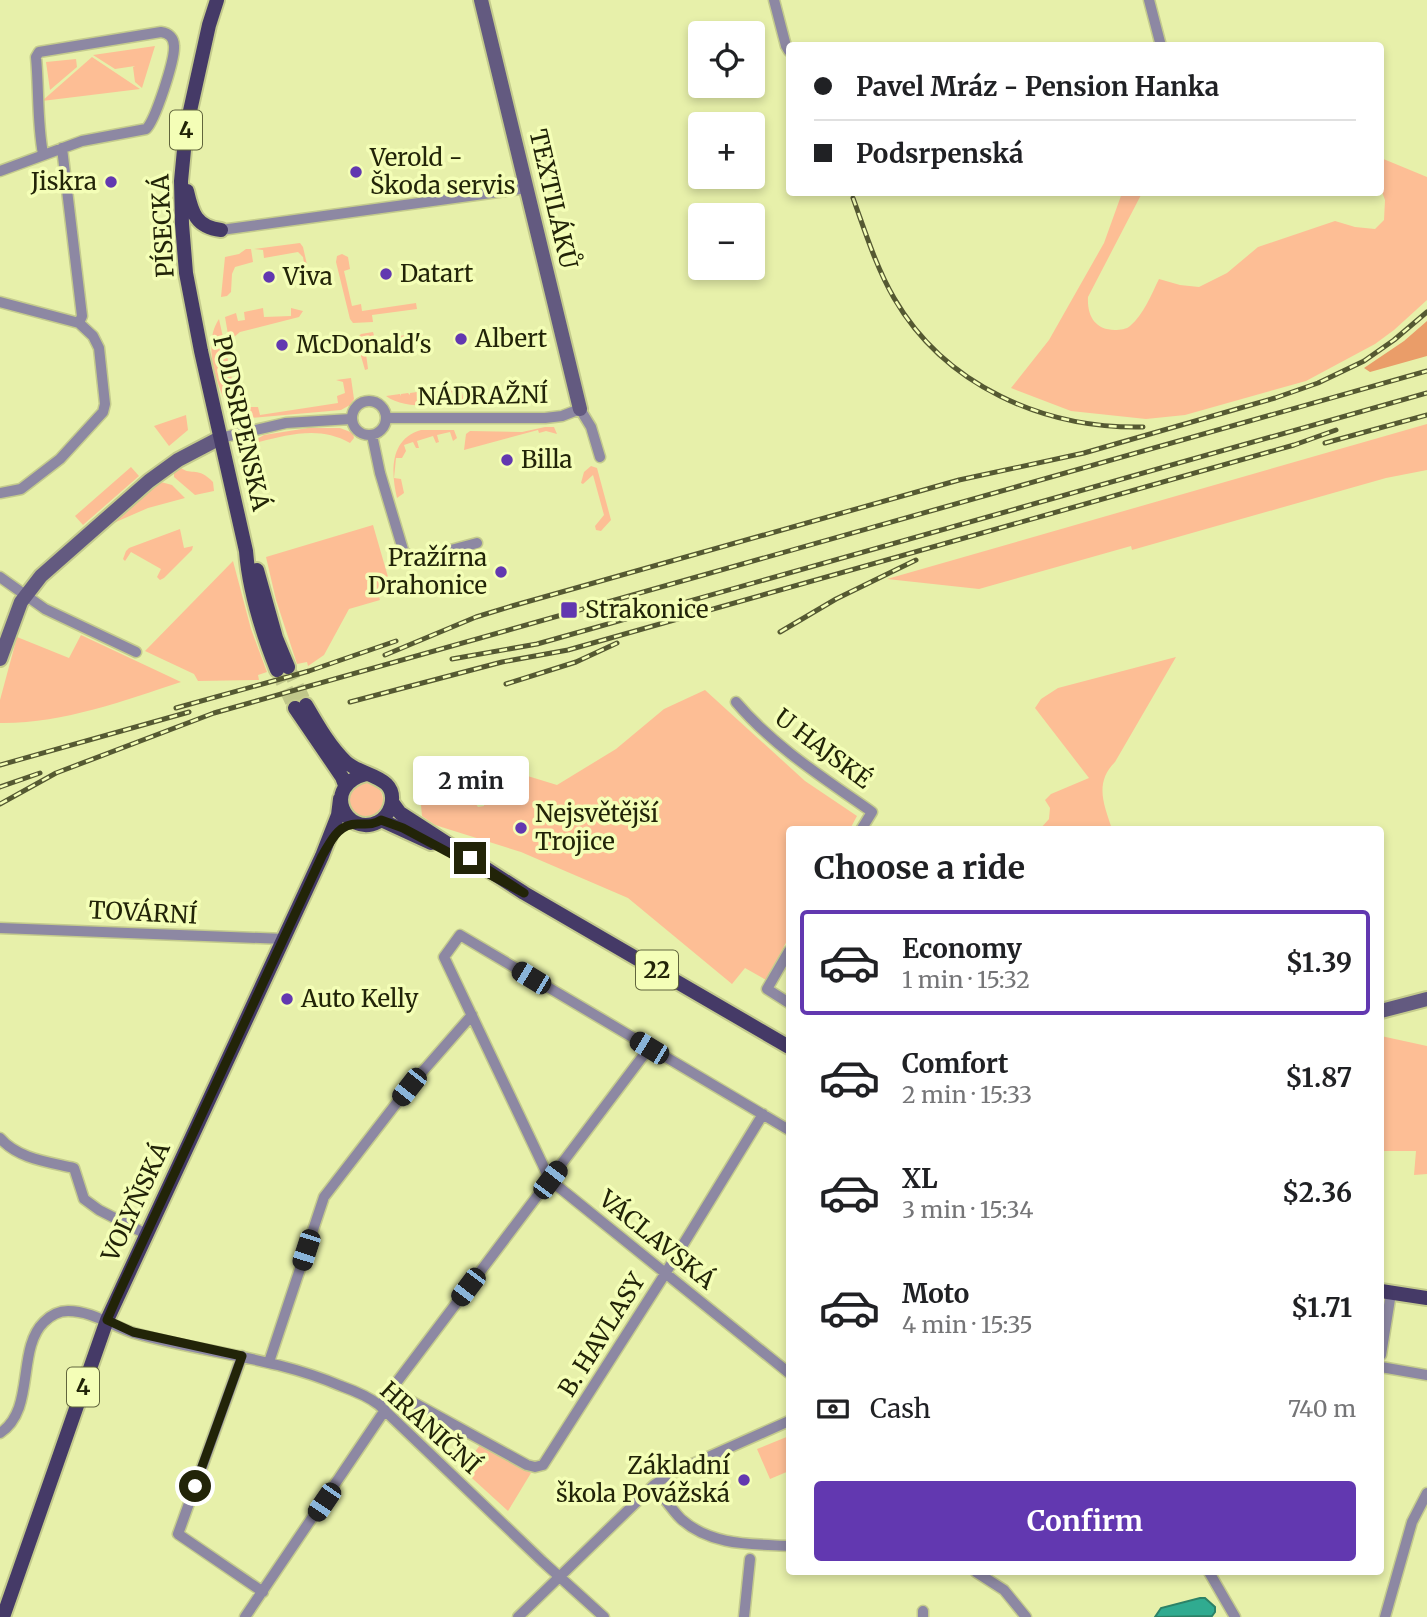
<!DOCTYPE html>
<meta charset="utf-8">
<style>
:root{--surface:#fff;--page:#f2f2f2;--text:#202124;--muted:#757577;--line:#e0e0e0;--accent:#6238b0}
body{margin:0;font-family:Merriweather,serif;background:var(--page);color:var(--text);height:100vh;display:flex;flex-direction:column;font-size:26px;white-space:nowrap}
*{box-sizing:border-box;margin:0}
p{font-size:23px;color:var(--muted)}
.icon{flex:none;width:38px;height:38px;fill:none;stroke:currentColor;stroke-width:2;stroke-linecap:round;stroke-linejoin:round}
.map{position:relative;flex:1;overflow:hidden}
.sheet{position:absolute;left:786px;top:826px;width:598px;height:749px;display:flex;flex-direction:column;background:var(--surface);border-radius:7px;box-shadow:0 4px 10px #0003}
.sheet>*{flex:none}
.banner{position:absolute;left:786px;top:42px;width:598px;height:154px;border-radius:7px;box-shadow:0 4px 10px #0003;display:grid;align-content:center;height:154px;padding:0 28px;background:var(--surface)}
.fabs{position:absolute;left:688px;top:21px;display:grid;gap:14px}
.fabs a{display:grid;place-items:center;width:77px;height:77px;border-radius:7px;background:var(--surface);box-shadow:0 4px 10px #0003;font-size:35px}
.end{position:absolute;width:32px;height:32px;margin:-16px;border:9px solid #222408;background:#fff;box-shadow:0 0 0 4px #fff}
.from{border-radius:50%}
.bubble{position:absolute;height:49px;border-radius:7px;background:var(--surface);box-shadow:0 4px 10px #0003;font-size:23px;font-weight:700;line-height:49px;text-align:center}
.car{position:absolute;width:21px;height:42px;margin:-21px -10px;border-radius:9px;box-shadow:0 0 5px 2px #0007;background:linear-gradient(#222 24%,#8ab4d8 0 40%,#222 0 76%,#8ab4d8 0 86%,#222 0)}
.banner b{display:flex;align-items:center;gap:24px;height:66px;font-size:26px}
.banner b+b{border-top:2px solid var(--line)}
.banner i{width:18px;height:18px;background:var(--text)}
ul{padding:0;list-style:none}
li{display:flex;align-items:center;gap:21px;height:105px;margin:0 14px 10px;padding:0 14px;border:4px solid transparent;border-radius:7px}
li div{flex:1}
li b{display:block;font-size:26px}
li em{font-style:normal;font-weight:700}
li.active{border-color:var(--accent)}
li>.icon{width:63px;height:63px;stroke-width:1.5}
h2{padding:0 28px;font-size:32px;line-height:84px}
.pay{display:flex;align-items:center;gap:18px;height:77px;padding:0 28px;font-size:26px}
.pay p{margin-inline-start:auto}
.cta{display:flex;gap:14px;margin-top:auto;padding:14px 28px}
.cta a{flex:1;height:80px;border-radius:7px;background:var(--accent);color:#fff;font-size:28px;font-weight:700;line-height:80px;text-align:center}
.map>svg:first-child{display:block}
.green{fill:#fdbe95;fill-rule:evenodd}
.forest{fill:#ea9d69}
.water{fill:#30ab90;stroke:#2c8267;stroke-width:2}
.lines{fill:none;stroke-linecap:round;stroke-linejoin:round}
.primary-tunnel{stroke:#c0c78a;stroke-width:14;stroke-dasharray:14 7;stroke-linecap:butt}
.street-casing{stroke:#c4cb8d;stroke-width:13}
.secondary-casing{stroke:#c4cb8d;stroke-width:18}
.primary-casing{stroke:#c4cb8d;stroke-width:18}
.street{stroke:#8d88a3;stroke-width:10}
.secondary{stroke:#635a80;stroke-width:14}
.primary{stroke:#453a67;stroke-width:14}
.rail-casing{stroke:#555932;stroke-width:5}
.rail{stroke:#f4feb7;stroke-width:2.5;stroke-dasharray:8;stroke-linecap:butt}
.route{stroke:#222408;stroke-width:9}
.poi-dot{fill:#6238b0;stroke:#f4feb7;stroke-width:2.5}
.labels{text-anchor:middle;stroke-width:7;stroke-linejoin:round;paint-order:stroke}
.shield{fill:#f4feb7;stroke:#61653c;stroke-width:2}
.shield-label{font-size:23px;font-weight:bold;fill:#222408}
.poi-label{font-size:24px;fill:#222408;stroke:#f4feb7;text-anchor:start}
.street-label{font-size:24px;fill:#222408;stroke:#f4feb7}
</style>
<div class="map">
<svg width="1427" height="1617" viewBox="0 0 1427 1617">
<rect width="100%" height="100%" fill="#e7f0aa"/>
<!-- green -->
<path class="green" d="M155,46L142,88L135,82L133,67L135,66L115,69L93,55Z
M92,57L140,89L42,101Z
M76,59L77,67L50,90L46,62Z
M1381,158L1427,177V300L1394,330L1375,344L1306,381L1185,415L1146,419L1071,411L1011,388L1049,340L1104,243L1122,193H1142L1088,297C1087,316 1095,330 1115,330C1120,330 1127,329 1130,326C1144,314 1151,295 1159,279L1180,285L1199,287L1227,273L1258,247L1335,221L1355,227L1375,229L1384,220L1385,200L1381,189Z
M300,243L303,247L310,278L307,279L303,257L298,252L264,258L263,250L254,249Z
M246,249H251L253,262L235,267L232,274L231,292L227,296L221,297L225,257L239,254Z
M342,254L348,257L350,269L344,271L352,306L361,304L362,311L416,303L417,309L372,315L373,322L353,323L350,319L336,262L337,256Z
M263,308L264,317L291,316V308L303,311L299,317L240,332L234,337L230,346L225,317L236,313L238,321L245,320L244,312Z
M219,319L235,393L223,397C214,375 204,341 219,319Z
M373,332L375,339L423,333V338L365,346L368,369L365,370L356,339L361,334Z
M351,378L354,399L350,405L341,410L251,418L249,407H258L260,415L338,403L337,396L345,393L343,382L336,380Z
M458,386L461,389L464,401L462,404C440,405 405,410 386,396L400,394L401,396V394L408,393L410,395V393L417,392L418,394L419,392Z
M186,415L188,430L169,446L154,426Z
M1427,424V470L1386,478L1132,550L1131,546L979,589L887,579Z
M545,427H554L557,434L546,431L539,433L538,430L464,450L466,434L470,431L522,432Z
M308,428H340L353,433L354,438L350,443C321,426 290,434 259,442L255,440L264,435Z
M421,430H454L457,438L453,441L450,432L437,435L439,442L436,443L433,436L417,441L419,448H416L413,442L404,445L406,451L402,458H396L394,478L401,479L404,493L397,498C391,473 389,439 421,430Z
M591,466L597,468L611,520L601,531L596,530L595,526L604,515L593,475L583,484L581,483L584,472Z
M131,467L139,476L83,525L75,516Z
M181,468C192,476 198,466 213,482L214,491L195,495L174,477V471Z
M161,482L172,485L185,498L148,508L109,525L153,484Z
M373,525L388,577L386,587L378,593L380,600L349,609L324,655L308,666L307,662L297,664L276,600L266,557Z
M180,529L184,548L193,546L192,550L164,578L160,580L157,577L161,569L131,552L125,561L123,559L126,551L129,548Z
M233,561L251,629L267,672L258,675L259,680L198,681L194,674L145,651Z
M81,635L181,682C123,701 61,724 0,723V700L17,637L69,658Z
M1176,657L1115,762C1094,783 1104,805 1112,829H1040L1049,819L1050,808L1045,800L1051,794L1089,778L1035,708L1041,699L1058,688Z
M705,690L805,781L857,816L850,829L789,830V937L766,980L745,968L732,984L628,898L521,852L435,825L422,816L418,772L423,770V759H463L485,763L557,785L616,749L664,709ZM482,781H488V787L493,791L494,797L490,801L484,800V806L478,807L475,803L447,805L446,800H441V794H446V788L477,786L476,782Z
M347 800a18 18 0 1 1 36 0a18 18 0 1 1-36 0Z
M1381,1036L1427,1046V1174L1414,1175L1416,1151H1381Z
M789,1436V1471L770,1479L757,1449Z
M480,1445L531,1473L508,1511L462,1469Z"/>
<!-- forest -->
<path class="forest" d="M1427,321V356L1370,372L1364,368L1404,341Z"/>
<!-- water -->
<path class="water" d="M1200,1598H1205L1215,1607V1612L1212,1616L1155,1617L1161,1608Z"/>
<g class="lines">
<!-- primary-tunnel -->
<path class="primary-tunnel" d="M288,667L306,705
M277,670L295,708"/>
<!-- street casing -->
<g class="street-casing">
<path id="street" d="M774,0L786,46L789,51
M1149,0L1161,46
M62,148L82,316L79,323
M0,171L82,141L146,129C155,121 175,60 174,46C174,38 169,33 161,32L39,52L36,57C39,90 37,122 43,154
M221,230L528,188
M0,302L79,323L93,336L99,348L105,404L103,412L60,459L21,489L0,493
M352 418a17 17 0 1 1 34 0a17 17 0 1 1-34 0Z
M386,418H545L562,416L580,409L591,427L600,457
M372,435L380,473L404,553L417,559L477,543
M220,438L286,423L351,419
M0,577L45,609L136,652
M736,702C773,746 825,779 872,812L861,830
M0,928L285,939
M789,951L767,989L789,1003
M789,1130L460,935L444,957L550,1180L789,1373
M0,1138C18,1159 49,1162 74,1168L84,1199L99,1210L146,1234
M1381,1355L1391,1293
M242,1356L178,1534L263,1592
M269,1362L324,1197L409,1087L472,1015
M1381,1367L1427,1375
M387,1395L407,1399L527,1465L535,1467L543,1465L665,1274L763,1114
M384,1399L649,1048
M0,1433C36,1410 16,1349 44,1322C50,1316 59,1311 68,1311C92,1311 112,1326 134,1333C203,1353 274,1357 341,1386C355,1391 368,1396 379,1405L542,1561L604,1617
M654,1485C663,1496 671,1509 681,1519C711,1546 752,1544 789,1546
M976,1572L1004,1590L1026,1617
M1209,1572L1235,1617
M245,1617L385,1410
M518,1617L654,1485L670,1474L789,1421
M744,1617L750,1559
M923,1617V1611
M1385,1617L1412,1522L1427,1493"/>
</g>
<!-- secondary casing -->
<g class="secondary-casing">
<path id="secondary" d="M481,0L580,409
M0,659L21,602L41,576L149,481L178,460L220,438
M1381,1011L1427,999"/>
</g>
<!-- primary casing -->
<g class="primary-casing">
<path id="primary" d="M217,0L209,25L186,129L181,181L182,224L186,273L201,351L246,551C249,591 262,632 277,670
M187,191C192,213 196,227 221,230
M257,570L276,638L288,667
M306,705C317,724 330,747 346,762C362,777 399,775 391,806C389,812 384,819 378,822C346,838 320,786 366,774
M295,708L342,777L345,785
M392,802L400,813L524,893L789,1047
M381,820L431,843
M1381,1291L1427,1298
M3,1617L107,1320L322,856L338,815L340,799"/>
</g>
<!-- street -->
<use href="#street" class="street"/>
<!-- secondary -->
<use href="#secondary" class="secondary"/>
<!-- primary -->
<use href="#primary" class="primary"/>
<!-- rail casing -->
<g class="rail-casing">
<path id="rail" d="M853,198C865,231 876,267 894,298C945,386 1044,429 1143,427
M1325,443L1427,415
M780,632L836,599L916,560
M385,655L476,617L512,606L959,480L1084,453L1275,398L1318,383L1364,361L1394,340L1427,312
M452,659L537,644L1427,393
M506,684L576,662L617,643
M350,702L502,662L568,650L1294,445L1336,430
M176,708L309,671L396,641
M0,765L189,712
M0,787L40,773
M0,804L56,773L214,713L1427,371"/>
</g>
<!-- rail -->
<use href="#rail" class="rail"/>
</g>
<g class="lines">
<!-- route -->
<path class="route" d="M195,1486L242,1356L133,1332L107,1320L117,1297L322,856C331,841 338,823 359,824C368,824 373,825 381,820L403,828L524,893L470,858"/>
</g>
<!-- markers -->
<g class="poi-dot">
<circle cx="356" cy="172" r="7"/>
<circle cx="111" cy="182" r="7"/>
<circle cx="386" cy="274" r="7"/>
<circle cx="269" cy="277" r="7"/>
<circle cx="461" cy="339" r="7"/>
<circle cx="282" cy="345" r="7"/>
<circle cx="507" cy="460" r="7"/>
<circle cx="501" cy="572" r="7"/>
<rect x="560" y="601" width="18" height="18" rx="3.5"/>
<circle cx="521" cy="828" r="7"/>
<circle cx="287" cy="999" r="7"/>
<circle cx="744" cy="1480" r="7"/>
</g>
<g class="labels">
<!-- shield labels -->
<g class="shield">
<rect x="170" y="110.5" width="32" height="39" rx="5"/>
<rect x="636" y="950.5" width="42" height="39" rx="5"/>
<rect x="67" y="1367.5" width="32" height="39" rx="5"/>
</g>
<g class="shield-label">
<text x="186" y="138">4</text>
<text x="657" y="978">22</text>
<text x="83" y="1395">4</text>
</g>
<!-- poi labels -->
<g class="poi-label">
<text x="370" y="166">Verold -<tspan x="370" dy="28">Škoda servis</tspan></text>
<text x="97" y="190" text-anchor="end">Jiskra</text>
<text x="400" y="282">Datart</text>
<text x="283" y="285">Viva</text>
<text x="475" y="347">Albert</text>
<text x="296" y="353">McDonald's</text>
<text x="521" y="468">Billa</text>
<text x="487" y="566" text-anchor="end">Pražírna<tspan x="487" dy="28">Drahonice</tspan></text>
<text x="585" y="618">Strakonice</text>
<text x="535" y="822">Nejsvětější<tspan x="535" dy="28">Trojice</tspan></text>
<text x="301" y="1007">Auto Kelly</text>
<text x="730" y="1474" text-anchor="end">Základní<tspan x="730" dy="28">škola Povážská</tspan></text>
</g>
<!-- street labels -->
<g class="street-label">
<text transform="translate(553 199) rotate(77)" y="8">TEXTILÁKŮ</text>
<text transform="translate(163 226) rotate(-93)" y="8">PÍSECKÁ</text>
<text transform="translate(483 396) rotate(-1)" y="8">NÁDRAŽNÍ</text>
<text transform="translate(241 423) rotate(77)" y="8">PODSRPENSKÁ</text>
<text transform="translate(823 749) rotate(37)" y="8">U HAJSKÉ</text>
<text transform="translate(143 913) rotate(3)" y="8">TOVÁRNÍ</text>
<text transform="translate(136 1202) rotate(-65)" y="8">VOLYŇSKÁ</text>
<text transform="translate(657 1240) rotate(39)" y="8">VÁCLAVSKÁ</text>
<text transform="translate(602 1335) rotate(-58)" y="8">B. HAVLASY</text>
<text transform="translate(430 1428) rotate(42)" y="8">HRANIČNÍ</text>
</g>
</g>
</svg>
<div class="fabs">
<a><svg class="icon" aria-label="locate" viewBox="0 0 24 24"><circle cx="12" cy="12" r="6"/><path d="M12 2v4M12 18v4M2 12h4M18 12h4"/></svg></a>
<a>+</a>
<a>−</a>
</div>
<i class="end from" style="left:195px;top:1486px"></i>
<i class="end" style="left:470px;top:858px"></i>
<div class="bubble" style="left:413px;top:756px;width:116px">2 min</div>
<i class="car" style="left:531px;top:978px;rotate:301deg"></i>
<i class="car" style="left:649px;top:1048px;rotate:301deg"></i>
<i class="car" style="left:409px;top:1087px;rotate:218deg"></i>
<i class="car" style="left:550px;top:1180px;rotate:37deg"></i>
<i class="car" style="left:306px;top:1250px;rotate:198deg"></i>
<i class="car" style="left:468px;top:1287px;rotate:217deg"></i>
<i class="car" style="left:324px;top:1502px;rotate:214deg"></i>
<div class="banner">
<b><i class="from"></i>Pavel Mráz - Pension Hanka</b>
<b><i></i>Podsrpenská</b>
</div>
<section class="sheet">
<h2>Choose a ride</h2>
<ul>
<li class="active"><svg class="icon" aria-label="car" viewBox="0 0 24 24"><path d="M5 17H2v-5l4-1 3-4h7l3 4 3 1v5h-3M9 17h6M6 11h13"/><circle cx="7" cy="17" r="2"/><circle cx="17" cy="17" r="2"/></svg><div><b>Economy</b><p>1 min · 15:32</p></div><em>$1.39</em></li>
<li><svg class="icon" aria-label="car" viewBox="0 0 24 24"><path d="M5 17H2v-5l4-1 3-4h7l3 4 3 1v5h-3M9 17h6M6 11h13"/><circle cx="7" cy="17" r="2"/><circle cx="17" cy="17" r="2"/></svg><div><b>Comfort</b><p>2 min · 15:33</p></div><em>$1.87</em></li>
<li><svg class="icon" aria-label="car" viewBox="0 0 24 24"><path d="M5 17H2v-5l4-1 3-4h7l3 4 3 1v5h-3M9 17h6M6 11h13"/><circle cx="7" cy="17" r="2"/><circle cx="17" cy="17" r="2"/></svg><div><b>XL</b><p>3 min · 15:34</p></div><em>$2.36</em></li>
<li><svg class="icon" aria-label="car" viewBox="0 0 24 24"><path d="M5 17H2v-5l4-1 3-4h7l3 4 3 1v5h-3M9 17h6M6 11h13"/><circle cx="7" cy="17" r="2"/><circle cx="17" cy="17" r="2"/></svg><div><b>Moto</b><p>4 min · 15:35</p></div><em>$1.71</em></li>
</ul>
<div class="pay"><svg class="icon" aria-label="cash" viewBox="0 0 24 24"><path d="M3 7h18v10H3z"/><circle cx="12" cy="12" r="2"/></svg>Cash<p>740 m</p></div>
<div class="cta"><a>Confirm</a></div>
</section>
</div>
